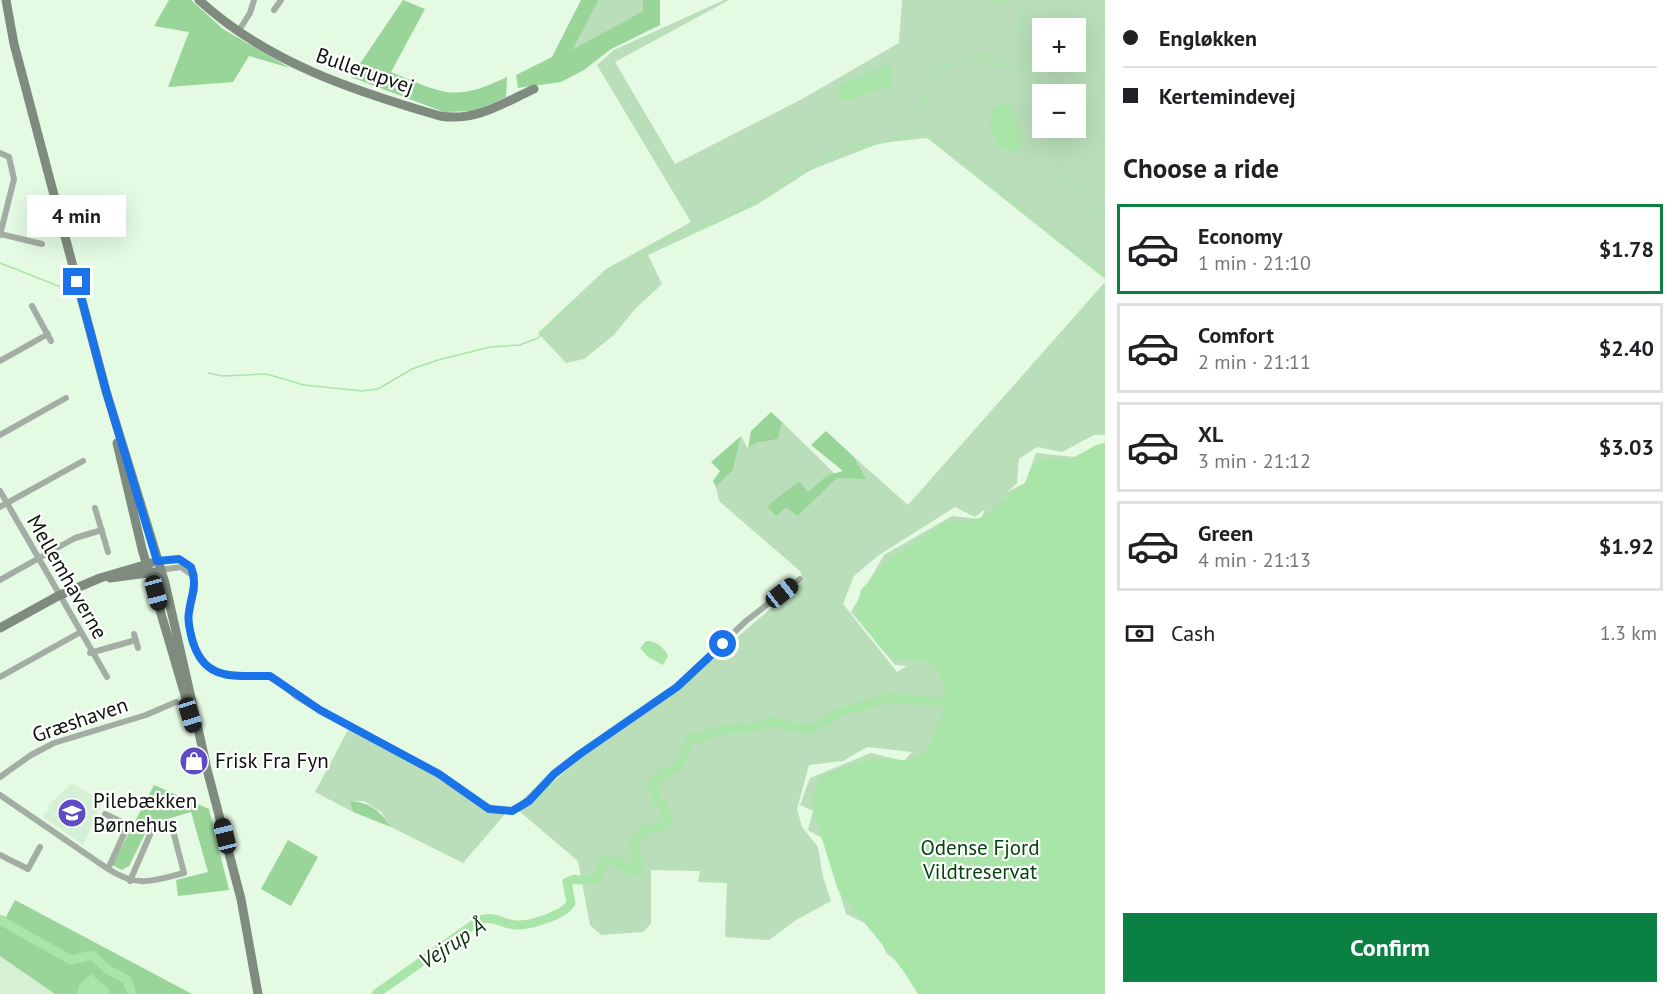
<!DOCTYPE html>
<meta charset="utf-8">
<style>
:root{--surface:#fff;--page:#f6f6f6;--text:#202124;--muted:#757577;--line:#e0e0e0;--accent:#0b8043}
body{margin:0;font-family:"PT Sans",sans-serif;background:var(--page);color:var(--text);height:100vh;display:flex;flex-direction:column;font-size:22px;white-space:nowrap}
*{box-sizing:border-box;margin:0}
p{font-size:20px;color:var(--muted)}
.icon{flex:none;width:33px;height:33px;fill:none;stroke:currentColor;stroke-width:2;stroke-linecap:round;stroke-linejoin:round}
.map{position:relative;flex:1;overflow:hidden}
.details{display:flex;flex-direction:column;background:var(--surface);width:570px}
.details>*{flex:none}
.guide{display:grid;align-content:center;height:132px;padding:0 18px;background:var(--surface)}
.fabs{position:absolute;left:1032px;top:18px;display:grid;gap:12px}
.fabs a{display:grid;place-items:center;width:54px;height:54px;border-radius:0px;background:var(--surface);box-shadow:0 6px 24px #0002;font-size:30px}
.end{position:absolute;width:27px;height:27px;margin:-14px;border:8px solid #1a73e8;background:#fff;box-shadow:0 0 0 3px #fff}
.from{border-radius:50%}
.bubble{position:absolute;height:42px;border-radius:0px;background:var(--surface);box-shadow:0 6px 24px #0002;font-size:20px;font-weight:700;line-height:42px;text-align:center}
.car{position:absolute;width:18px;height:36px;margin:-18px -9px;border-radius:8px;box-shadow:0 0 4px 2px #0007;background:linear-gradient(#222 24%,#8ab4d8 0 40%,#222 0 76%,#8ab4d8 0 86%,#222 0)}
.guide b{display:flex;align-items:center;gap:21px;height:57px;font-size:22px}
.guide b+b{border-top:2px solid var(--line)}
.guide i{width:15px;height:15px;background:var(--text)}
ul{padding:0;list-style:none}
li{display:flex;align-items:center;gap:18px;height:90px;margin:0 12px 9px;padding:0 6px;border:3px solid var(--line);border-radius:0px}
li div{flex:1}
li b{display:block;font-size:22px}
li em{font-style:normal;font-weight:700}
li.active{border-color:var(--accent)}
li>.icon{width:54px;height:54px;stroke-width:1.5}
h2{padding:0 18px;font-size:27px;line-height:72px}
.pay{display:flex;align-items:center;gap:15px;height:66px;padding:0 18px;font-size:22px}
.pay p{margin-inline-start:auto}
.primary-button{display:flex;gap:12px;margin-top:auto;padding:12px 18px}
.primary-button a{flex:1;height:69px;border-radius:0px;background:var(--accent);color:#fff;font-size:24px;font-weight:700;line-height:69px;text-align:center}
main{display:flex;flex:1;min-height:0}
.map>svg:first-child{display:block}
.built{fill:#d5f0d4}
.green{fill:#badeb9;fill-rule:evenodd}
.forest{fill:#99d498}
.water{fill:#a9e5a8}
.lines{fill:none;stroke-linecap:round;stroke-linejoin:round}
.stream{stroke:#a9e5a8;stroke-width:1.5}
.river{stroke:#a9e5a8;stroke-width:9}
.street{stroke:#a4ada4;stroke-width:6}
.secondary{stroke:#7e8b7e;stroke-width:9}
.route{stroke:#1a73e8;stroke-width:8}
.labels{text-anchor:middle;stroke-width:4.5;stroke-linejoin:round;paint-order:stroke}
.street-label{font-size:21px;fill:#0d140c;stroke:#fff}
.poi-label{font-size:21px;fill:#0d140c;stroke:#fff;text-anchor:start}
.park-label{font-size:21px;fill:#04450d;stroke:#fff}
.water-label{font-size:22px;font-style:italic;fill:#09330c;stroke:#fff}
</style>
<main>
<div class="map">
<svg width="1105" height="994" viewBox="0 0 1105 994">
<rect width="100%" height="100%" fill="#e4fae3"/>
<!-- built -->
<path class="built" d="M72,783L103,801L83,845L42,816L50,809L48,806Z
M0,956L55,994H0Z"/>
<!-- green -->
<path class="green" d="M599,0H643V11L571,51Z
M724,0H729L615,62L675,164L802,99L899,43L902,0H1105V279L927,138L880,143L811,170L756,205L648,255L662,284L635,309L614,335L584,359L566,363L538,333L606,269L691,222L597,65L614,50ZM1042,28H1076V62H1042ZM1042,94H1076V128H1042Z
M1105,282V435H1094L1062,452L1037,447L1019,459L1017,483L1007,492L1025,483L1036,453L1074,457L1105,442V994L919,977L886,953L877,929L846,914L824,839L808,830L813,811L800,805L810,778L871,753L904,761L912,752L867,747L843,761L809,765L797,809L802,827L818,847L823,877L831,901L796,920L769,940L725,937L727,883L698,882L700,871L651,870V924L643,932L601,935L590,925L578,861L519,811L580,759L681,689L680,686L804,580L800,571L719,501L716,487L733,470L741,436L748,449L756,443L778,439L782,422L835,474L826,476L808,492L799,482L767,506L776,515L786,508L798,516L837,478H865L854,457L908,505ZM955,507L975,517L985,509L981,519L952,516L884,555L851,612L895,665L907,666L897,672L843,604L854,576L879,555Z
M349,728C376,742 405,755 431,771C455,786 475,812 506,813L463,863L391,827L381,812L364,801H350L353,812L315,792Z"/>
<!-- forest -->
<path class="forest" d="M169,0H191L223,29L290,68L249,56L233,82L168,87L189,32L154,26Z
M403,0L425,9L391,72C443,93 453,103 507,77L506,97L475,111L444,112L351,77Z
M581,0H599L572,50L643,11V0H660V25L611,49L584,70L561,82L518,88L516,75L552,57Z
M771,412L782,422L778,439L756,443L748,449L751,431Z
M826,431L854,457L866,479L837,478L798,516L786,508L776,516L767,506L799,481L808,492L826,476L843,471L811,445Z
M741,436L733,470L716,487L713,481L720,471L711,462Z
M154,785L209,809L229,890L178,896L176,880L208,872L191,812L150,824L129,866L122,870L112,865Z
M350,801C370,802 380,811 391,827L353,812Z
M288,840L318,857L291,906L261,889Z
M15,900L192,994H55L0,956V915L6,917Z"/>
<!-- water -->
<path class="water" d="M886,65L892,67L891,86L846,100L838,95L841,85Z
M1001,104L1008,105C1015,117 1030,140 1018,152L1000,149C991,134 981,114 1001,104Z
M1105,443V994H918L902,969L838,890L814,813L813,798L819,779L826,773L873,758L910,761L925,751L941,718L946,692L939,672L932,664L914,659L895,660L882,650L857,617L856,610L861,590L885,563L936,528L948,521L971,522L984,516L1025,483L1031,469L1040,459L1070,460L1096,445Z
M646,641C655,640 665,648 668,656L663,665L648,657L640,648Z
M91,974L110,990L109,994H77L79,985Z"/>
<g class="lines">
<!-- stream -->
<path class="stream" d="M992,0L1000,4L1006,0
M1015,0L1023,13L1022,38L1028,67
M912,123L915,112L926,100L930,78L940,65L959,63L984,56L998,64L1028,68L1049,94
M1052,128L1060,175L1074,185L1085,208L1098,214L1105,213
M0,263L76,293
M208,373L223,376L266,374L304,385L362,391L378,389L412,369L438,360L490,347L520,345L538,338L566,309L584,300L602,278L669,238L719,221L756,201L786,177L804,171L838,152L861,144L872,145L927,132L1105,276"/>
<!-- river -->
<path class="river" d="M579,880L597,878L604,860L616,861L633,872L637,871L639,867L633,844L645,830L664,825L667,821L665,807L656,800L652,786L663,774L679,766L692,737L702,738L715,731L753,727L771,722L798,728H814L840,712L891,698L945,702
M0,920L71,960L92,955L107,969L127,980L132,994
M376,994L480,920C495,915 501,924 516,925C529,926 565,915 571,903L567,882L575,879"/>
<!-- street -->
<path class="street" d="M274,10L281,0
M238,32L250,13L254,0
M0,153L9,157L14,179L0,235
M0,234L42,244
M32,306L51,341
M0,361L48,334
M0,435L66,398
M0,491L107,677
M0,507L83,461
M95,508L108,552
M157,561L179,559L191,567L195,590L188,620L194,646L204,664L227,676L270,677L278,680L297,697L319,710L439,774L482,805L501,811H512L521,806L554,774L581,754L677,687L746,621L800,579
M160,570L181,567L192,575
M0,580L75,538L102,530
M134,634L138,648
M90,653L136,640
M0,677L79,633
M0,777L31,755L54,743L146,715L176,702
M0,795L108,869C138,888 152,881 184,873L171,823L152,830L130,881
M105,814L128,825L108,869
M0,855L28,869L40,847"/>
<!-- secondary -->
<path class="secondary" d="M6,0L14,44L106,391L165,583L206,764
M199,0C266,62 354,91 440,116C476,122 503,103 534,89
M117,443L142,549L187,702
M110,578L155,572
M0,628L58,596L100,578L151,563
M204,758L241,899L258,994"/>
</g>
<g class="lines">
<!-- route -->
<path class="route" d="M77,282L106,391L157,561L179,559L191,567C198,584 191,595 189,612C187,621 190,630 192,639C204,683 235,675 270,676L320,710L439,774L489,809L512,811L529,801L554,774L580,754L677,687L723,644"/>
</g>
<!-- icons -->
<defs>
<g id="shop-disc" transform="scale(1.5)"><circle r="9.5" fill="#5e4cc5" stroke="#fff"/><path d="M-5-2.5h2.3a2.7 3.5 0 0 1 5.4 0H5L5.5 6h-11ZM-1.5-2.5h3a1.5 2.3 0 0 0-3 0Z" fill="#fff"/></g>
<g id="school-disc" transform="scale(1.5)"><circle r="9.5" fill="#5e4cc5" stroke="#fff"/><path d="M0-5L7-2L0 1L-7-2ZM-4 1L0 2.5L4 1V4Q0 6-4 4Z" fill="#fff"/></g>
</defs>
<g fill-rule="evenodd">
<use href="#shop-disc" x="194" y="761"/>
<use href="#school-disc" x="72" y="813"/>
</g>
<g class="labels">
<!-- street labels -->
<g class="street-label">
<text transform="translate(365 71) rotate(19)" y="7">Bullerupvej</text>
<text transform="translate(67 577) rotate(60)" y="7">Mellemhaverne</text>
<text transform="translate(80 720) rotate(-19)" y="7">Græshaven</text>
</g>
<!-- poi labels -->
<g class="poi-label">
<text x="215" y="768">Frisk Fra Fyn</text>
<text x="93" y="808">Pilebækken<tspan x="93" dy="24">Børnehus</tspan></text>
</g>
<!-- park labels -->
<g class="park-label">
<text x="980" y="855">Odense Fjord<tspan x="980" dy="24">Vildtreservat</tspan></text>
</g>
<!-- water labels -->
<g class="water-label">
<text transform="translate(452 943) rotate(-33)" y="8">Vejrup Å</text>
</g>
</g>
</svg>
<div class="fabs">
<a>+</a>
<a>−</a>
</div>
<i class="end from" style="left:723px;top:644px"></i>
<i class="end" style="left:77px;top:282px"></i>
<div class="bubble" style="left:27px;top:195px;width:99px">4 min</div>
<i class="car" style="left:156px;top:593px;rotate:165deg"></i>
<i class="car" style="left:782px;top:593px;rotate:52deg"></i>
<i class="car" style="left:190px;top:715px;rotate:163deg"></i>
<i class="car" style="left:225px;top:836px;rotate:346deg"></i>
</div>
<section class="details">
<div class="guide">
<b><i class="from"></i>Engløkken</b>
<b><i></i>Kertemindevej</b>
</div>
<h2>Choose a ride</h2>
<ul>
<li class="active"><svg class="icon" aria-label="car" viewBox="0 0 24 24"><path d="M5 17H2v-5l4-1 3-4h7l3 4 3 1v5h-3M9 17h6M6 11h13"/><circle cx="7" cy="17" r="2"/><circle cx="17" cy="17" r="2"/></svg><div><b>Economy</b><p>1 min · 21:10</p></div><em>$1.78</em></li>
<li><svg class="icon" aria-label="car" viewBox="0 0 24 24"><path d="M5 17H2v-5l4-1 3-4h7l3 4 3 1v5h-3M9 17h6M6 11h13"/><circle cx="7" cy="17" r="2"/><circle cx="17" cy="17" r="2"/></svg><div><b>Comfort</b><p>2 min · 21:11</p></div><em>$2.40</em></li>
<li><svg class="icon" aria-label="car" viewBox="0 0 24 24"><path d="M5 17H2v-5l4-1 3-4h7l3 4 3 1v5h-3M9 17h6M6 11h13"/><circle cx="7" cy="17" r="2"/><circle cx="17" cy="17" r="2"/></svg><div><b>XL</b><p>3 min · 21:12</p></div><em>$3.03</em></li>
<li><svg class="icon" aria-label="car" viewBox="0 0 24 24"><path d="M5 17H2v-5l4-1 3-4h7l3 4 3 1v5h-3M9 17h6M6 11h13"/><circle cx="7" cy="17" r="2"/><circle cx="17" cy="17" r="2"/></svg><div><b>Green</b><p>4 min · 21:13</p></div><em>$1.92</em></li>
</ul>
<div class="pay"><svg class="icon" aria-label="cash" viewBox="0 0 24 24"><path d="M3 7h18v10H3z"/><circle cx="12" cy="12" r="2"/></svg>Cash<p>1.3 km</p></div>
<div class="primary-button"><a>Confirm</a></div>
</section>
</main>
